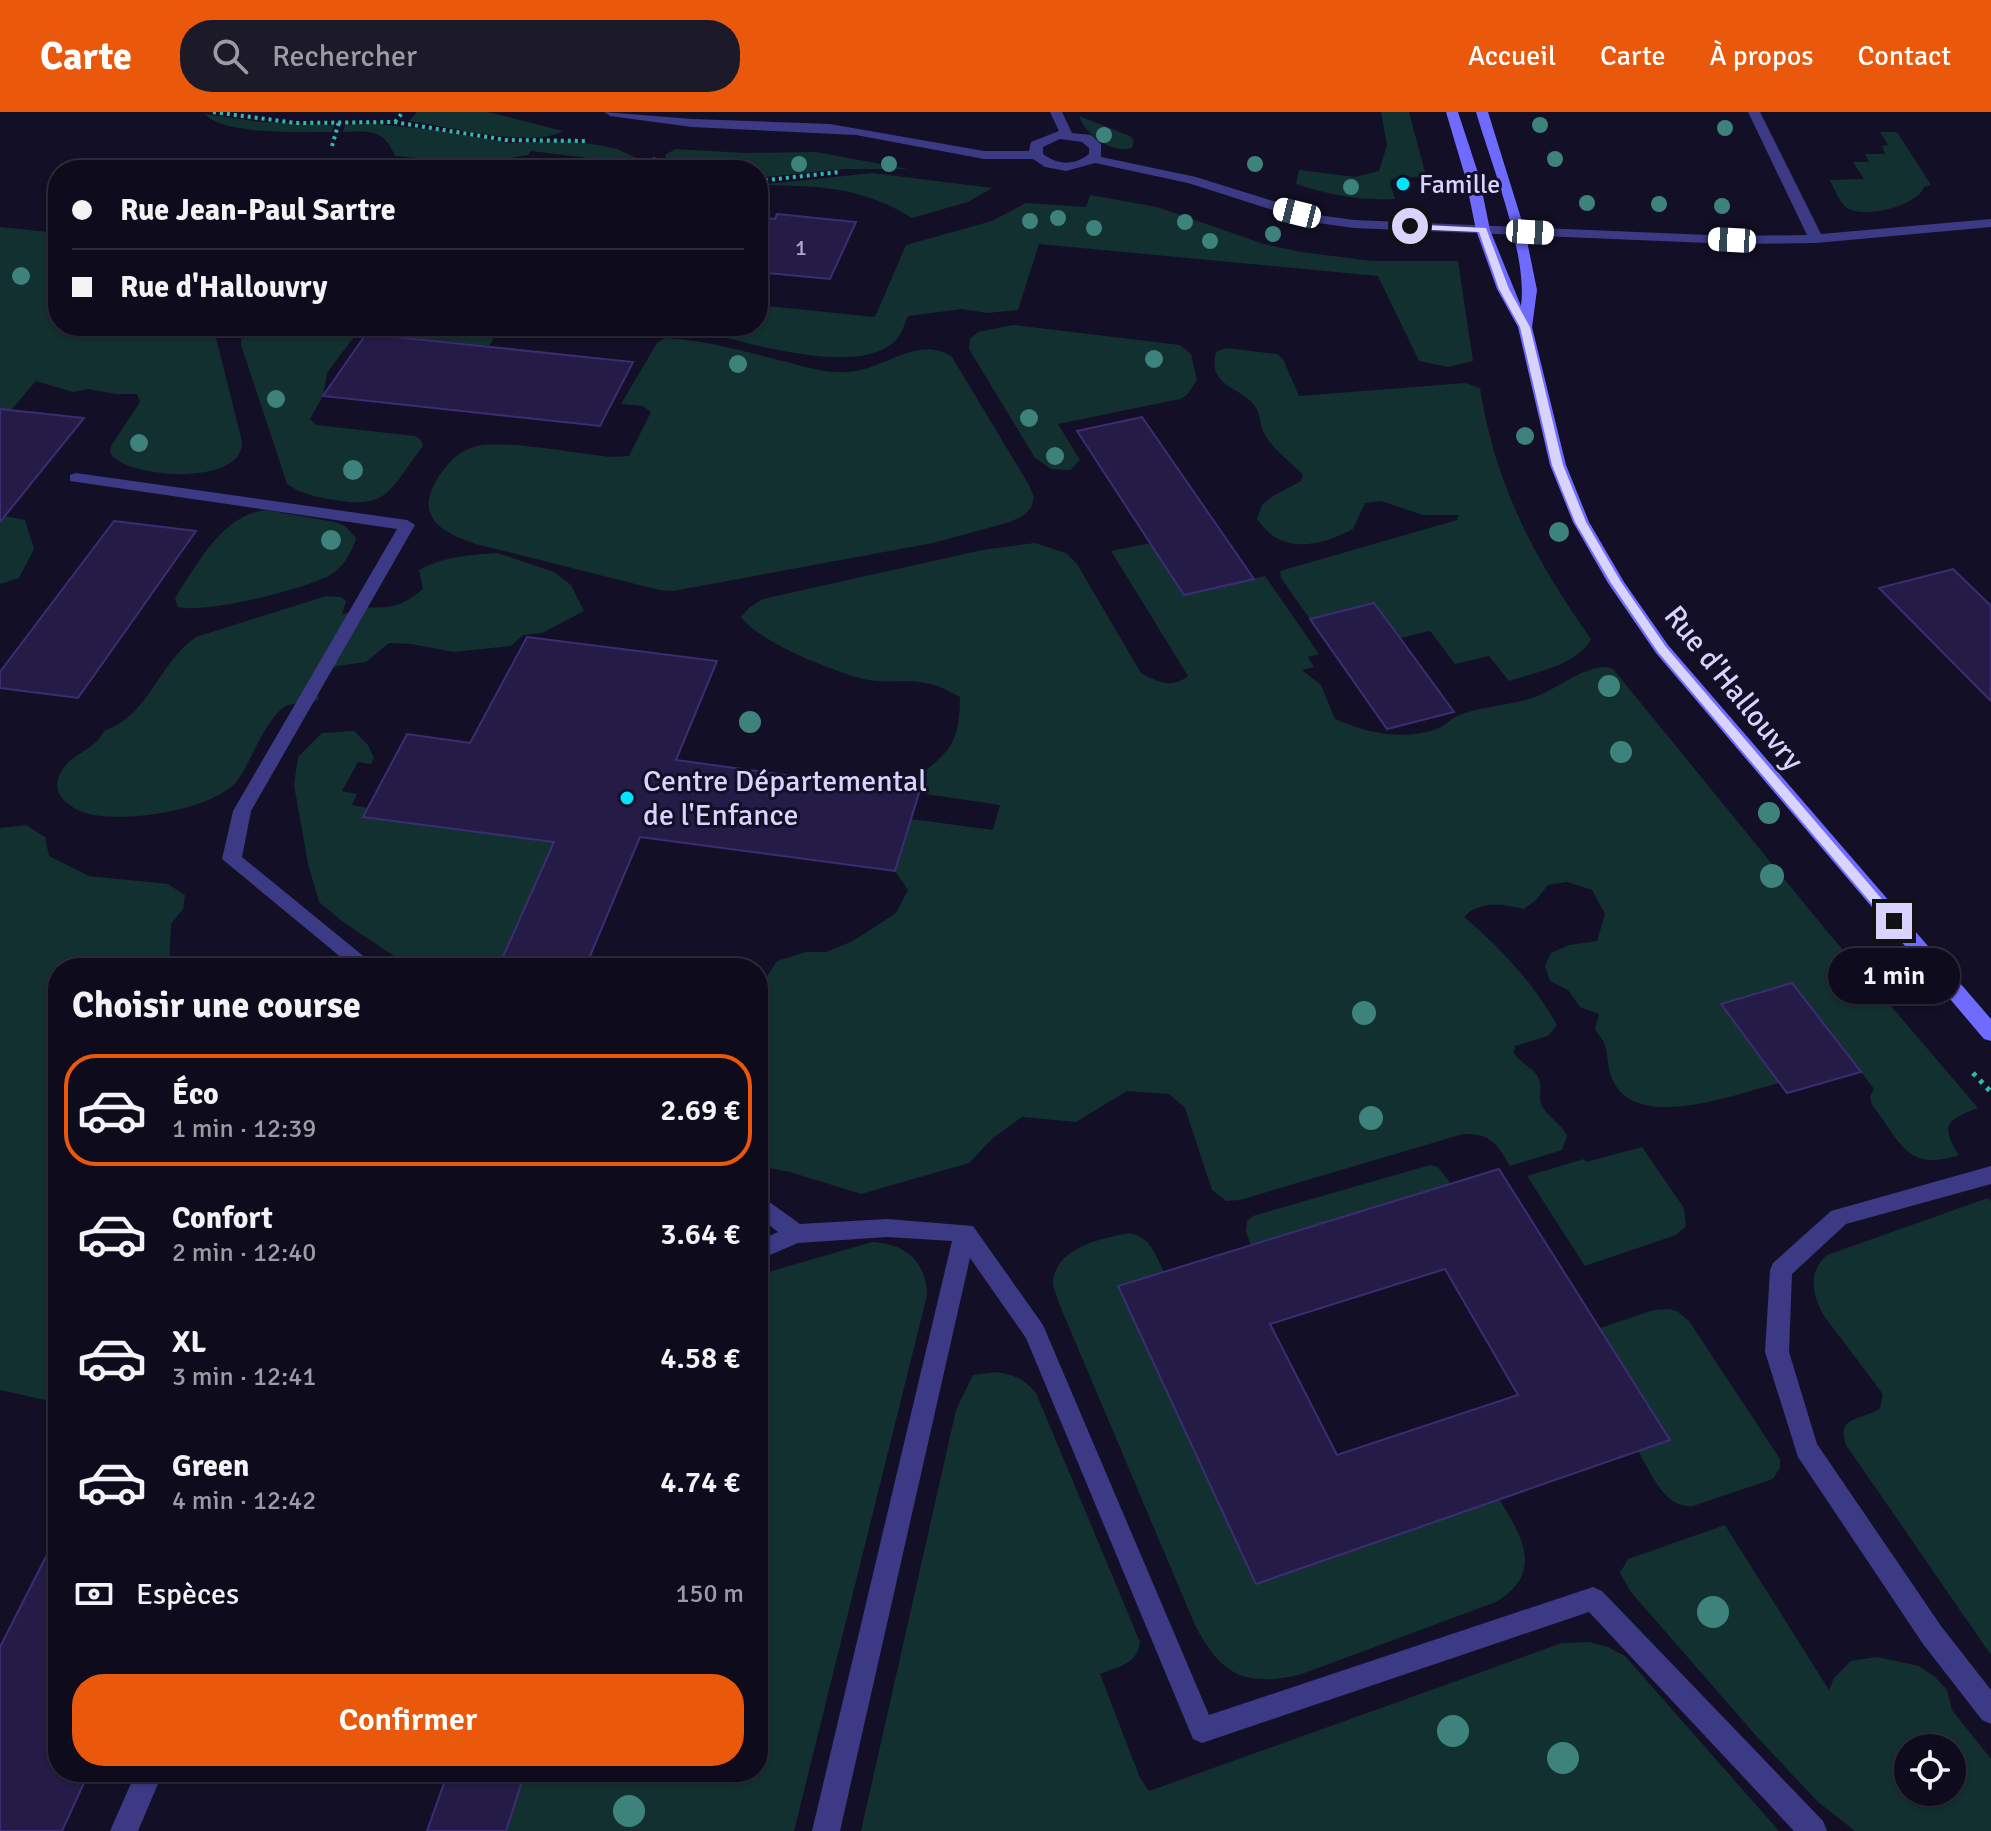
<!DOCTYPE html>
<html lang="fr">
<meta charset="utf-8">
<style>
:root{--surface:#0e0b1c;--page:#1c1929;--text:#f1f3f6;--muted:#9b9ba3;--line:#2e2b3b;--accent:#ea580c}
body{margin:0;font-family:Signika,sans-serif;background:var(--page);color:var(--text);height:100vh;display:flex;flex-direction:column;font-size:30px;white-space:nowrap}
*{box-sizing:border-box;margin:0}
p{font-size:26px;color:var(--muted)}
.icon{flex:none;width:44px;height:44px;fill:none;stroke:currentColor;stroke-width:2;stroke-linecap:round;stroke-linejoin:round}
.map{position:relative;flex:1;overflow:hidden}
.panel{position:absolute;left:48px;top:846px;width:720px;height:824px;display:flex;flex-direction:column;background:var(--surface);border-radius:32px;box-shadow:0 2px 6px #0004,0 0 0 2px var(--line)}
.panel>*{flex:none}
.banner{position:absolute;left:48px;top:48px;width:720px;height:176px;border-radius:32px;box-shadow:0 2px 6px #0004,0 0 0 2px var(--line);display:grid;align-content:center;height:176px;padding:0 24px;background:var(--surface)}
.fabs{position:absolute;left:1894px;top:1622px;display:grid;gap:16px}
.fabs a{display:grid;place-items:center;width:72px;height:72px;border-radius:50%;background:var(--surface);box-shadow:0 2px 6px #0004,0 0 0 2px var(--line);font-size:40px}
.end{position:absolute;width:36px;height:36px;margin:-18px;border:10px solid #d9d4ff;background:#111;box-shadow:0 0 0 4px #111}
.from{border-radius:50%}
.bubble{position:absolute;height:56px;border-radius:28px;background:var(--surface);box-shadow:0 2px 6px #0004,0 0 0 2px var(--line);font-size:26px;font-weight:600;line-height:56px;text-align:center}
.car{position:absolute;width:24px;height:48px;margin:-24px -12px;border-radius:10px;box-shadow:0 0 6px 2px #0007;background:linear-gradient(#fff 24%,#345 0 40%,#fff 0 76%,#345 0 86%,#fff 0)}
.banner b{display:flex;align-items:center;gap:28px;height:76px;font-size:30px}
.banner b+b{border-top:2px solid var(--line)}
.banner i{width:20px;height:20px;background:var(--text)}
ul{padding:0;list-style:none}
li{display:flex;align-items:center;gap:24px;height:112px;margin:0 16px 12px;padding:0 8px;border:4px solid transparent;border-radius:32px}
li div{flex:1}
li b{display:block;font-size:30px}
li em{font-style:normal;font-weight:600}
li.current{border-color:var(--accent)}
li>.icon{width:72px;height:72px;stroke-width:1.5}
h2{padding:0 24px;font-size:36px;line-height:96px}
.pay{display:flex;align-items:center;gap:20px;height:88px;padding:0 24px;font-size:30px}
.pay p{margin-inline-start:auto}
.action{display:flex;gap:16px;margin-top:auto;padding:16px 24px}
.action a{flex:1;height:92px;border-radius:32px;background:var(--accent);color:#fff;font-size:32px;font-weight:600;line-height:92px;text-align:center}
header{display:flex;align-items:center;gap:48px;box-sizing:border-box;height:112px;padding:0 40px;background:var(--accent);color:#fff}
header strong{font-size:38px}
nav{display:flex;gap:44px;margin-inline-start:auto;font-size:28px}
.search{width:560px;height:72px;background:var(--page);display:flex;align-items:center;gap:20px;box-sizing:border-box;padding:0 28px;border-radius:32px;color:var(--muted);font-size:30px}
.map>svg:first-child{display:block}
.green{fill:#12302f;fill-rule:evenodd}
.building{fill:#241b47;stroke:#3b2d73;stroke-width:2;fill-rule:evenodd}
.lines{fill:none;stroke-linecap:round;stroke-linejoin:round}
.path-far1{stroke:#2fb8b0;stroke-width:4;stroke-dasharray:3 4;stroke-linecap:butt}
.path{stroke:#2fb8b0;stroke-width:5;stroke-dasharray:4 6;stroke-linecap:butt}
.service{fill:#3d3a85;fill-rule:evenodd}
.minor{fill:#3d3a85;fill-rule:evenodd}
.secondary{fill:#6f6bff;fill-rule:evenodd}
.tree{fill:#3d827b}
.route{fill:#d9d4ff}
.poi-dot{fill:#00e5ff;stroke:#130f26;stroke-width:3}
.labels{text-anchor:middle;stroke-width:6;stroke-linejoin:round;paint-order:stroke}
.far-number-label{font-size:22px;fill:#aca6d1}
.far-poi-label{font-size:26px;fill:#d9d4ff;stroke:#130f26;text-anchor:start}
.street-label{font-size:30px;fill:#d9d4ff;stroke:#130f26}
.poi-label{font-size:30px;fill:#d9d4ff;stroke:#130f26;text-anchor:start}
</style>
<header>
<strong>Carte</strong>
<div class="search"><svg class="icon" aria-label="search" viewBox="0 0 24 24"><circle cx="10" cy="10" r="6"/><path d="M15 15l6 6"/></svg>Rechercher</div>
<nav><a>Accueil</a><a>Carte</a><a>À propos</a><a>Contact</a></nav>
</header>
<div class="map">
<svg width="1991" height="1719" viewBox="0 0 1991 1719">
<rect width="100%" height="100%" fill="#130f26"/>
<!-- green -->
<path class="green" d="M417,0H488L563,19C533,37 445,14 409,9Z
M1381,0H1409L1426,64L1391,67L1390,72L1395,87C1361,89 1329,83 1296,72L1299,58L1355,65L1379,59L1387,33Z
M205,2L262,10L334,13L332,20C305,20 222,23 205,2Z
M1079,4L1130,24L1134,28L1132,36C1111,42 1086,23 1079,4Z
M368,11L444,19L509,31L567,29L598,33L617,37L654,54L531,39L528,43L502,48L494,58L437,55L438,48L395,44C384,17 370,19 343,20L345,13Z
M1880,20H1897L1931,73L1924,75C1918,94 1864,107 1847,96C1839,90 1834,76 1830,68L1864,67L1853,50H1869L1865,42H1885L1882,34L1888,33Z
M675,37L746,41L816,40L908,57H844L758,66V58H691L667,51L665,43Z
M873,61L992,76L968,90L912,106C860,74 817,74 758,73Z
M1090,83L1157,95L1264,132L1301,140L1372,149H1458L1473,249L1448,255L1419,249L1378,164L1039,132L1018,198L987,201L962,197L908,204C904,213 901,225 893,231C850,267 731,225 679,214H758V193L875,205L906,133L992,109L1026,91L1086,95Z
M0,115L58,121V214H213L242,330C244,375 126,367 110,341L111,334L140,290L137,282H116L88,277L73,280L36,269L11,298H5L0,303Z
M1013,213L1180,233L1191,242L1197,268L1187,283L1180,287L1058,312L1080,348L1070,358L1051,357L1035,346L969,237L970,227L978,220Z
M242,214H362L327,261L323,284L310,307L316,313L415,324L421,328L423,334C391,374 391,398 335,388C317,385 303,383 287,372L241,233Z
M429,214H501L489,234L420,227Z
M665,226C706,228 746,240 787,250C806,255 827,262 848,260C885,258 918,222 952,245L1029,373L1034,385L1031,396L1023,404L1010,410L933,431L673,479L659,478L476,432C440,420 413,404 439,364C451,347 461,337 482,333C513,329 577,342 611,345L629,344L651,300L643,294L621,292L657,231Z
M1226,236L1277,242L1283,247L1299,284L1465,271L1480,276C1495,373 1535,448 1591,527C1579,552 1534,561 1509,569L1489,544L1455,552L1430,519L1400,526L1374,491L1310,507L1281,466L1280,459L1457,408L1459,403H1423L1381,389L1365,391L1353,417C1319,435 1281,443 1257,407L1262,393L1273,384L1301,369L1303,363C1291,350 1272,337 1264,321C1259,310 1261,301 1253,292C1238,274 1207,274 1216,240Z
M266,398L335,410L345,414L356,426C353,439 343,455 332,462C307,477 205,502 178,495L175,487L178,481C201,447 222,404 266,398Z
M0,403L25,408L34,437L19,466L0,472Z
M1035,431L1066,441L1077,452L1141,561C1157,570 1172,577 1188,564L1111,439L1151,431L1185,483L1265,464L1319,542L1308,545L1314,555L1302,558L1321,573L1335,607C1367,621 1402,629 1437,617C1444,614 1450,608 1457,604C1481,594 1510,594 1535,585C1558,577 1591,548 1613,557L1826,818L1978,996C1948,1007 1939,1013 1959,1043C1906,1060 1902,1031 1872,993L1870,985L1874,977L1861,960L1787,981L1779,971C1739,981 1644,1018 1616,974C1607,961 1609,948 1605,933C1603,927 1598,923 1595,917L1599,902L1580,895L1568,878L1550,869L1545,854L1551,841L1569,833L1597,829L1605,802L1592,778L1567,770L1548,773L1536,788L1524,797C1503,792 1479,788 1464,805C1500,835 1534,872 1557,913L1548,924L1515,934L1514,941C1519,950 1531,955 1537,963C1544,974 1537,984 1542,994C1549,1006 1561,1011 1567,1024L1562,1038L1510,1054C1497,1031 1490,1021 1463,1022L1240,1088L1226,1089L1212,1078L1185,996L1169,982L1127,979L1076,1010L1022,1005L993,1026L969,1051L861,1082L790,1060L758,1054V878L777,849L806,840H826L853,829L896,801L908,778L895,759L911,707L993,718L1000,693L919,681L917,665C953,638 959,629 960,585C950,580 937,572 925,571C905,567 884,572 863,567C832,559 759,530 741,505L750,495L763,487L982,438Z
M498,441L554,460L571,473L584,499L542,521L523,523L511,534L454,540L411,532L389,531L366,550L337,554L323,562L318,572V588C306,594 295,588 283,596C262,613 253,647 237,669C213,699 114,714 80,699C66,692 54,683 58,667C66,641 94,641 104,619C150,603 158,551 196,525L326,484L341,485L346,489L342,503C376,486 387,508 423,477L419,458C445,444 470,443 498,441Z
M354,619L368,633L374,646L371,652L358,650L342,679L357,682L352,693L368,696L363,705L554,730L498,856H412L343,810L319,790L308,752L294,673L298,645L322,621Z
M26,713L45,725L49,744L89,764L168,772L185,783L183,797L171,812L169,856H58V1291L0,1278V716Z
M1642,1035L1684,1096L1686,1114L1676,1123L1585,1154L1527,1064L1584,1047L1586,1050Z
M1430,1053L1438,1055L1451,1072L1251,1133L1246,1120L1247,1109L1253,1104Z
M1988,1086L1991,1089V1543L1846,1333C1835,1302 1864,1309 1880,1296L1883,1282L1824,1204C1812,1182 1807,1161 1827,1143Z
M1130,1121C1150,1125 1155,1142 1164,1160L1118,1174L1256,1471L1499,1387C1523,1425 1544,1461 1496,1490L1299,1563C1244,1575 1221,1563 1195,1513L1058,1189C1057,1184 1053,1176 1053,1170C1056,1135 1102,1126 1130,1121Z
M872,1130C905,1132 926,1148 927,1183L794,1719H506L525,1660H758V1163Z
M1669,1197L1677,1199L1689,1209L1780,1347V1355L1773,1367L1693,1394C1664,1397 1651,1360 1638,1339L1669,1328L1600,1216L1654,1198Z
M997,1260C1015,1263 1024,1267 1036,1281L1140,1530C1137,1553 1119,1554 1100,1562L1140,1666L1149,1679L1562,1531L1589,1530L1608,1535L1625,1544L1779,1719H861L956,1298L973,1263Z
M1725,1413L1829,1578L1834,1566L1851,1549L1877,1545L1919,1554L1935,1565L1947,1578L1952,1598L1991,1647V1719H1855L1818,1690L1758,1626L1630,1479L1620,1461L1628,1447ZM1952,1636V1680H1908V1636Z"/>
<!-- building -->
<path class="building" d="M777,102L856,110L830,167L758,160V105L775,107Z
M366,222L395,225L633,250L600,314L323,284Z
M0,297L84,306L0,410Z
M1142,305L1254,467L1184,483L1077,319Z
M114,409L196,419L78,586L0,576V560Z
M1953,457L1991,494V589L1879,476Z
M1374,491L1400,526L1454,600L1387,617L1310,507Z
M527,525L717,549L676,648L919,681L895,759L640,725L585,856H498L554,730L363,705L407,622L470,631Z
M1792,871L1861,960L1787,981L1721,892Z
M1499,1057L1670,1328L1256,1472L1118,1174ZM1445,1157L1518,1283L1337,1343L1270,1212Z
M58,1421V1660H89L62,1719H0V1535Z
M448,1660H525L506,1719H427Z"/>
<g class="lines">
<!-- path-far1 -->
<path class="path-far1" d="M213,0L296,11L394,10L506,28L586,29
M395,10L403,0
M332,34L339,10
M653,47L681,58
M758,69L840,60"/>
<!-- path -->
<path class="path" d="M1973,961L1991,980"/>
<!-- service -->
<path class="service" d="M76,361L407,408L415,413L251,699L242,745L378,856H354L222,747L233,699L397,417L70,369V363Z
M1991,1054V1072L1846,1112L1792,1162L1789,1240L1817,1332L1941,1514L1991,1578V1612L1982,1608L1923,1532L1798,1345L1765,1240L1770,1158L1773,1151L1831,1099Z
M758,1082L800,1112L887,1107L973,1114L1043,1213L1209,1603L1593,1475L1602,1479L1823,1709L1827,1719H1794L1589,1500L1202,1631L1193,1627L1026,1226L970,1146L840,1719H812L952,1129L887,1125L798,1131L758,1148V1129L778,1120L758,1104Z
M136,1660H163L138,1719H110Z"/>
<!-- minor -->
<path class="minor" d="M604,0L692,7L830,12L984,39H1029L1031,30L1059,19L1050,0H1062L1072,21L1091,23L1101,32V45L1196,65L1318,103L1354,108L1732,124L1807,123L1748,0H1760L1821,122L1991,107V115L1816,131L1732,132L1354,116L1311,110L1188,71L1095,51L1066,59L1045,55L1033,47H984L856,23L692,15L610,4ZM1060,27L1082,30L1089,36V42C1074,54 1058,53 1043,42V35Z"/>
<!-- secondary -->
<path class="secondary" d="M1446,0H1458L1479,64L1490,118L1521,194C1528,142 1491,52 1476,0H1488L1525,119L1537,178L1532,215L1566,353L1589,410L1624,470L1668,533L1991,907V929L1984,927L1656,541L1608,471L1573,410L1550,353L1518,215L1497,177L1476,118L1465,64Z"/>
</g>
<!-- trees -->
<g class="tree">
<circle cx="1540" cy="13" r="8"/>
<circle cx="1725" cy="16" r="8"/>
<circle cx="1104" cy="23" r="8"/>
<circle cx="1555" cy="47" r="8"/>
<circle cx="799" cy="52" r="8"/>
<circle cx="889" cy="52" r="8"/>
<circle cx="1255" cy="52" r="8"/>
<circle cx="1351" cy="75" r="8"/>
<circle cx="1587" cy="91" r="8"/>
<circle cx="1659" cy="92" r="8"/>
<circle cx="1722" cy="94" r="8"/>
<circle cx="1058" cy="106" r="8"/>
<circle cx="1030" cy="109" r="8"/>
<circle cx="1185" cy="110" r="8"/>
<circle cx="1094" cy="116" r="8"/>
<circle cx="1273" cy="122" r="8"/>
<circle cx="1210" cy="129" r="8"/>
<circle cx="21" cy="164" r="9"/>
<circle cx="1154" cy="247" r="9"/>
<circle cx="738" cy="252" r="9"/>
<circle cx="276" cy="287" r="9"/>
<circle cx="1029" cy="306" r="9"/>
<circle cx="1525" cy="324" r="9"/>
<circle cx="139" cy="331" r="9"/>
<circle cx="1055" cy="344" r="9"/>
<circle cx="353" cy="358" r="10"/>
<circle cx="1559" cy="420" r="10"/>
<circle cx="331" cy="428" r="10"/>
<circle cx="1609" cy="574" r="11"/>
<circle cx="750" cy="610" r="11"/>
<circle cx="1621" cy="640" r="11"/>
<circle cx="1769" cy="701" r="11"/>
<circle cx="1772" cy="764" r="12"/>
<circle cx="1913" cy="871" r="12"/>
<circle cx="1364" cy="901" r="12"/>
<circle cx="1371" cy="1006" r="12"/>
<circle cx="1713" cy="1500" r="16"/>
<circle cx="1453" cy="1619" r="16"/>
<circle cx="1563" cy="1646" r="16"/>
<circle cx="629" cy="1699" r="16"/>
</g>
<!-- route -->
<path class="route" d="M1406,112L1486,116L1509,177L1530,215L1563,353L1586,410L1621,470L1666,535L1898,806V812H1889L1658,540L1611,471L1575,410L1552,353L1520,215L1499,177L1479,120L1410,117Z"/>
<!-- markers -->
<g class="poi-dot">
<circle cx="1403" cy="72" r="8"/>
<circle cx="627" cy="686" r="8"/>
</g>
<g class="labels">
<!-- far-number labels -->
<g class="far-number-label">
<text x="801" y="143">1</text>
</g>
<!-- far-poi labels -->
<g class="far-poi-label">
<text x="1419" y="81">Famille</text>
</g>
<!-- street labels -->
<g class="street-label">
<text transform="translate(1734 576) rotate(51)" y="10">Rue d'Hallouvry</text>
</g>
<!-- poi labels -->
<g class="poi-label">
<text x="643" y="679">Centre Départemental<tspan x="643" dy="34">de l'Enfance</tspan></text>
</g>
</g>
</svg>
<div class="fabs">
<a><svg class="icon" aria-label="locate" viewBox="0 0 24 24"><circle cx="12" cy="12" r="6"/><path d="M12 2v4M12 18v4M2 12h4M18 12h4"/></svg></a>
</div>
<i class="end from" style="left:1410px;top:114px"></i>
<i class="end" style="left:1894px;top:809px"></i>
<div class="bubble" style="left:1828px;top:836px;width:132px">1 min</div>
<i class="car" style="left:1297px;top:101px;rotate:284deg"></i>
<i class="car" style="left:1530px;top:120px;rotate:93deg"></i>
<i class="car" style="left:1732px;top:128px;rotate:273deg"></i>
<div class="banner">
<b><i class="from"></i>Rue Jean-Paul Sartre</b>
<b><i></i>Rue d'Hallouvry</b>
</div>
<section class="panel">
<h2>Choisir une course</h2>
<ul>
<li class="current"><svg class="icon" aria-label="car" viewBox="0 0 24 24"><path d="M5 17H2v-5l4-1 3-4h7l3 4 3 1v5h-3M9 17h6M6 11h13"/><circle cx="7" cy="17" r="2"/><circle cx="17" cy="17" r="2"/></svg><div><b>Éco</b><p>1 min · 12:39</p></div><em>2.69 €</em></li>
<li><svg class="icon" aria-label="car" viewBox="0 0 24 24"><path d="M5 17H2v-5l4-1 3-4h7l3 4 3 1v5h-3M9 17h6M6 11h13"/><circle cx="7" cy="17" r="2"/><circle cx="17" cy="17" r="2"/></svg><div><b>Confort</b><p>2 min · 12:40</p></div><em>3.64 €</em></li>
<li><svg class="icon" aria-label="car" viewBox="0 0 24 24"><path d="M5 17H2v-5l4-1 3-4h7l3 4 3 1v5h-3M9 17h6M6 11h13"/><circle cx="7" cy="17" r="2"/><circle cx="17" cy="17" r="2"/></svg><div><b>XL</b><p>3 min · 12:41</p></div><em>4.58 €</em></li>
<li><svg class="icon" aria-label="car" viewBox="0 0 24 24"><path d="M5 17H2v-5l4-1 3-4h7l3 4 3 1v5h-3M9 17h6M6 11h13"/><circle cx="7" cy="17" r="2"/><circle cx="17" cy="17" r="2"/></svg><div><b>Green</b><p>4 min · 12:42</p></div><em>4.74 €</em></li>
</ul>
<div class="pay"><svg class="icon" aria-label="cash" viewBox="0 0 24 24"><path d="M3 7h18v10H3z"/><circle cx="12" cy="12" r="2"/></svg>Espèces<p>150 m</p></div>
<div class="action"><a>Confirmer</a></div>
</section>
</div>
